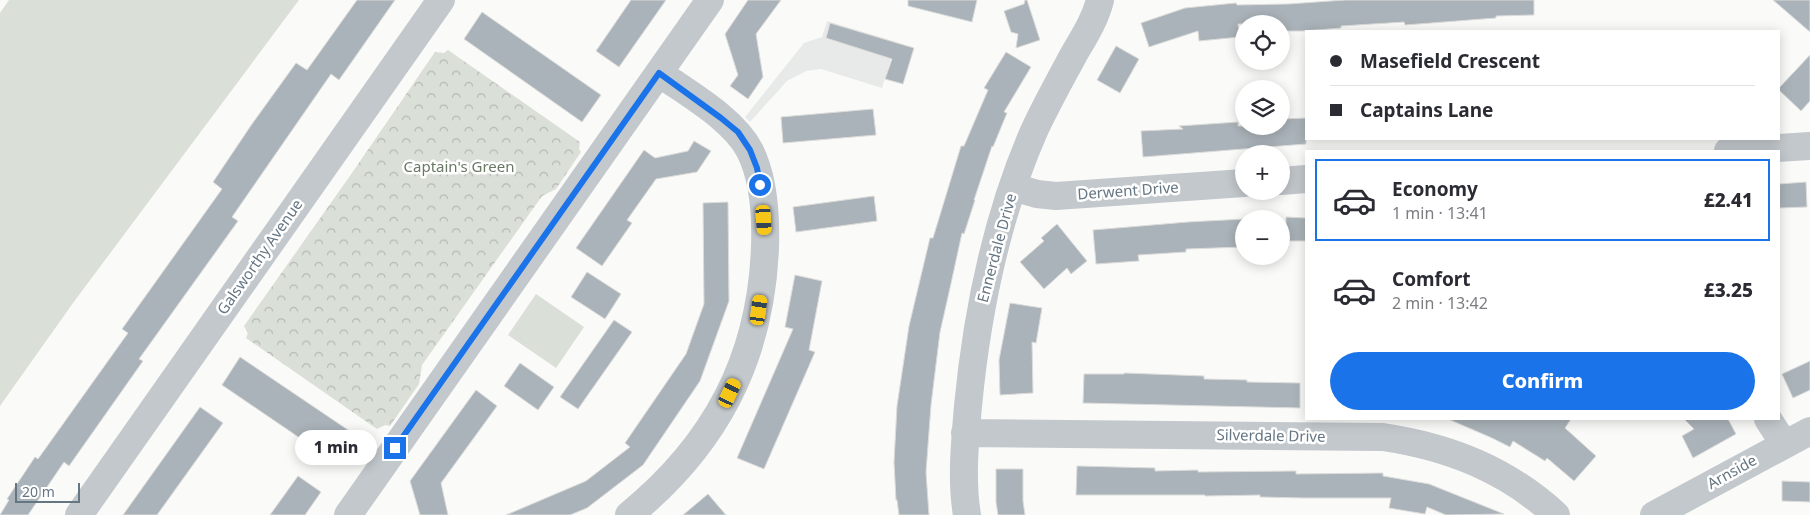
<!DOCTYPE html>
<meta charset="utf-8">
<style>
:root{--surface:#fff;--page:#f2f2f3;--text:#2b2b33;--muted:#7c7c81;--line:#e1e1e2;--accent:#1a73e8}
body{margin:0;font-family:"Noto Sans",sans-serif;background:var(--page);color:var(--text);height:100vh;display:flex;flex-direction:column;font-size:19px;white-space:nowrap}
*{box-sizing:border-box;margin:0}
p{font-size:16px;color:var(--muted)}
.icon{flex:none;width:28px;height:28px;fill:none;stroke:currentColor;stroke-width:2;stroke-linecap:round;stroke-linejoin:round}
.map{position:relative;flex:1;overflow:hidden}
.drawer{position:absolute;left:1305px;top:150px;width:475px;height:270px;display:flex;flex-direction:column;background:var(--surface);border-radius:0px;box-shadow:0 2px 12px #0003}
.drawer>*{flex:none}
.guide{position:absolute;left:1305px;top:30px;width:475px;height:110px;border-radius:0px;box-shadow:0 2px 12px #0003;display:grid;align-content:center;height:110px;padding:0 25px;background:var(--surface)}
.buttons{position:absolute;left:1235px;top:15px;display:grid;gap:10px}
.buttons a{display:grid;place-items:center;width:55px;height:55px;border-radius:50%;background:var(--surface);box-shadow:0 2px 12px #0003;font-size:25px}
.scale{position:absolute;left:15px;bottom:12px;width:65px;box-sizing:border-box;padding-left:5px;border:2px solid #657683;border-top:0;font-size:14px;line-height:18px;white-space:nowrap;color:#657683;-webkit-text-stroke:4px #fff;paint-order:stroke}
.end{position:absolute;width:22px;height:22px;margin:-11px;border:6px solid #1a73e8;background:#fff;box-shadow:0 0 0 2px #fff}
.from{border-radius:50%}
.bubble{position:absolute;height:35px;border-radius:18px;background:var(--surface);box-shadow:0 2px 12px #0003;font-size:16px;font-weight:800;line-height:35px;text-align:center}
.car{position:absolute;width:15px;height:30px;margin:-15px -8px;border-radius:6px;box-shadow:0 0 4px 1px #0007;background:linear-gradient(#f5c518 24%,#345 0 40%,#f5c518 0 76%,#345 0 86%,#f5c518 0)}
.guide b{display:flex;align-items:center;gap:18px;height:48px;font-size:19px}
.guide b+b{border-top:1px solid var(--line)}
.guide i{width:12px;height:12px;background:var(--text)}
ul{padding:9px 0 0;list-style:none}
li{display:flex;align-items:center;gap:15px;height:82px;margin:0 10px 8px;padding:0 15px;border:2px solid transparent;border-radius:0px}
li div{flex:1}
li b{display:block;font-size:19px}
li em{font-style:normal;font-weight:800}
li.selected{border-color:var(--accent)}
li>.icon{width:45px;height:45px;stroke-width:1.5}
.primary-button{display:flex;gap:10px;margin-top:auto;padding:10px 25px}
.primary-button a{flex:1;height:58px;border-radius:30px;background:var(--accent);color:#fff;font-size:20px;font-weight:800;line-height:58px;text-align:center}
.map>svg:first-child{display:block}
.built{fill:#e8e9e9}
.grass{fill:#dadfd7}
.park{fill:url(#park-crowns)}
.building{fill:#aab3b9;stroke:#dcdcda}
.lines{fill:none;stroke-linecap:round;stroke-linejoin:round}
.minor{stroke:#c3c8cc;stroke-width:28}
.route{stroke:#1a73e8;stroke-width:6}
.labels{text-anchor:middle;stroke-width:5;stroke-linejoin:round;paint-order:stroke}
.park-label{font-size:15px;fill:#687a64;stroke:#fff}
.street-label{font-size:15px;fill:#657683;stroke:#fff}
</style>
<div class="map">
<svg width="1810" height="515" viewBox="0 0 1810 515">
<defs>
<pattern id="park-crowns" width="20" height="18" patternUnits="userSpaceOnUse" patternTransform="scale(1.25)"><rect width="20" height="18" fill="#dadfd7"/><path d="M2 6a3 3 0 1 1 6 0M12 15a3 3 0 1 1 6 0" fill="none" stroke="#b4b9b4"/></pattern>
</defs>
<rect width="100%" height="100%" fill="#fafaf8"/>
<!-- built -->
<path class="built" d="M827,21L896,42L882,88L821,69L806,71L787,81L750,122L745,117L804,43L822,37Z"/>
<!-- grass -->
<path class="grass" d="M9,0H299L73,303L0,406V13Z
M536,294L584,327L556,368L508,335Z"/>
<!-- park -->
<path class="park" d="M448,50L580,142L579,149L581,152L556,189L542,196L422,365L419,384L390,426L385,425L377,429L246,338L248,333L244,326L352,173L435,52L444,53Z"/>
<!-- building -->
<path class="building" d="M357,0H395L339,80L331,74L232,217L238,221L139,359L143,361L69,466L64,462L28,515H0L9,500L7,499L35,457L38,459L128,333L122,329L222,189L213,182L252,124L296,63L307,70Z
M631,0H666L619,67L596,51Z
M748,0H781L756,34L763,77L748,99L730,86L738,75L725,34Z
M908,0H977L972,22L908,6Z
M1025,0H1027L1040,40L1016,48L1018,34L1011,32L1004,11L1024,4Z
M1345,0H1534V15L1496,16V18L1405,25L1404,22L1341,26V28L1303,31H1281V24H1238L1240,37L1199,41L1198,31L1149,47L1141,23L1185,8L1236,3L1237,5L1288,4Z
M1773,0H1810V32Z
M482,12L601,95L582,122L464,39Z
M830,23L914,48L903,84L885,79L892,59L826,38Z
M1116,46L1139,59L1120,93L1097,80Z
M1006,52L1031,67L1004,112L1007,113L993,147L992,146L974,200H975L964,234L962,233L950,288L940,332L931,405L926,472L929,515H899L897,500H896L894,462L897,406L909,326L930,238H933L961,146H964L988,90L984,88Z
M1810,55V101L1801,111L1779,90V88Z
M873,109L876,135L783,143L781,117Z
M1306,118V144L1143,157L1141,131L1183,129L1179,126L1238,122V126H1281V119Z
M694,141L711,151L697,172L656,179L627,220L632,223L602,266L576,248L644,150L655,158L688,151Z
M1806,182L1807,207L1779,208V184Z
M874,196L877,221L796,232L793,207Z
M728,202L729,301L700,381L643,465L587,508L570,515H506L586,481L630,447L625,443L686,354L704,304L703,203Z
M1286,217L1306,218V241H1286Z
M1244,219V247L1186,249V252L1138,255L1139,261L1096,264L1093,230L1188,222Z
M1057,224L1087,261L1071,274L1067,268L1044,289L1020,262L1044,241L1041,238Z
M587,272L621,294L605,319L571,297Z
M795,275L822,281L809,350L815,352L764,469L737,458L793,329L785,327Z
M1010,303L1042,308L1036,343L1032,342L1033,393L1000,395L999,360Z
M614,320L632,332L578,409L560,397Z
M240,357L357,436L338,464L222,385Z
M1810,361V390L1793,398L1782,374Z
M520,363L554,387L538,410L504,386Z
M1124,373L1204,376V379L1247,380V382L1300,383V408L1083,403L1084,374H1124Z
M476,390L497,406L441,483L448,515H420L410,481Z
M200,407L223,423L157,515H123Z
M1448,419H1571L1565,428L1596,456L1574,481L1547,458L1545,461L1513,441L1510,447L1492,438Z
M1684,419H1728L1736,434L1693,458L1682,436L1694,429Z
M1077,466L1155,468V471L1198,470V472L1296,471V474L1383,473V476L1429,484L1504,514L1446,515L1427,507L1425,514L1389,508L1391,498H1304L1260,497V495L1205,496V495H1076Z
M996,469H1023V501L1025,515H998L996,502Z
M298,476L321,492L305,515H270Z
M1782,481L1810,482V502L1782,501Z
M708,494L726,515H683Z"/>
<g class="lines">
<!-- minor -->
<path class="minor" d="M1728,151L1810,146
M1281,181L1306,179
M1013,187L1037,194L1056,196L1244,183
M1768,419L1784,444
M965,433L1383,437C1449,447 1506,469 1556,515
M79,515L441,0
M348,515L710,0
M629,515C715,445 761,359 765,247C766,216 764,179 750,151C734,119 687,93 659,73
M967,515C961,479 965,442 968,406C977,312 996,218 1034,131C1046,105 1060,80 1074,54C1084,37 1095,20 1100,0
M1654,515L1810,431"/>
</g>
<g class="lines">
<!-- route -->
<path class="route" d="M395,448L659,73L721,118L738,132L750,150L757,168L760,185"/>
</g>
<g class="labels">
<!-- park labels -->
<g class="park-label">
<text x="459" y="172">Captain's Green</text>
</g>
<!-- street labels -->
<g class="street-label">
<text transform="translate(1128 191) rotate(-4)" y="5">Derwent Drive</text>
<text transform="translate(997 248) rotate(-75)" y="5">Ennerdale Drive</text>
<text transform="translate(260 257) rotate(-55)" y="5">Galsworthy Avenue</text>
<text transform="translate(1271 436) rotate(1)" y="5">Silverdale Drive</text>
<text transform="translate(1732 472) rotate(-29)" y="5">Arnside</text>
</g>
</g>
</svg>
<div class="buttons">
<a><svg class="icon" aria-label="locate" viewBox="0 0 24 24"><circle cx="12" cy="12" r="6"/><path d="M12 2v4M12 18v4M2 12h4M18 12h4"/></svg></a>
<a><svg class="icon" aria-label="layers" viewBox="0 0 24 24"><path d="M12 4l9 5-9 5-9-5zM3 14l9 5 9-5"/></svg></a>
<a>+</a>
<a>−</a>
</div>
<div class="scale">20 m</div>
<i class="end from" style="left:760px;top:185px"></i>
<i class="end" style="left:395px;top:448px"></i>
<div class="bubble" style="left:295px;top:430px;width:82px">1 min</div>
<i class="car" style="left:764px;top:220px;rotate:176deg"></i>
<i class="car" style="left:759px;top:310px;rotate:8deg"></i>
<i class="car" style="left:730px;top:393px;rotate:25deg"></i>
<div class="guide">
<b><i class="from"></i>Masefield Crescent</b>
<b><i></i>Captains Lane</b>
</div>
<section class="drawer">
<ul>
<li class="selected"><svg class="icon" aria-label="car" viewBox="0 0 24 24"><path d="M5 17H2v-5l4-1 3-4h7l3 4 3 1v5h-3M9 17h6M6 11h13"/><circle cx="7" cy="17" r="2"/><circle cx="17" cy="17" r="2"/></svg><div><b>Economy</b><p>1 min · 13:41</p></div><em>£2.41</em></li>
<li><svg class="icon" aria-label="car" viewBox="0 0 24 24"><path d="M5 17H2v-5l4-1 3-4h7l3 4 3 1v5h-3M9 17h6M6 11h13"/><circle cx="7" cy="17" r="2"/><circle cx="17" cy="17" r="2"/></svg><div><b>Comfort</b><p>2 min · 13:42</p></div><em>£3.25</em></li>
</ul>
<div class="primary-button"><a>Confirm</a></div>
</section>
</div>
